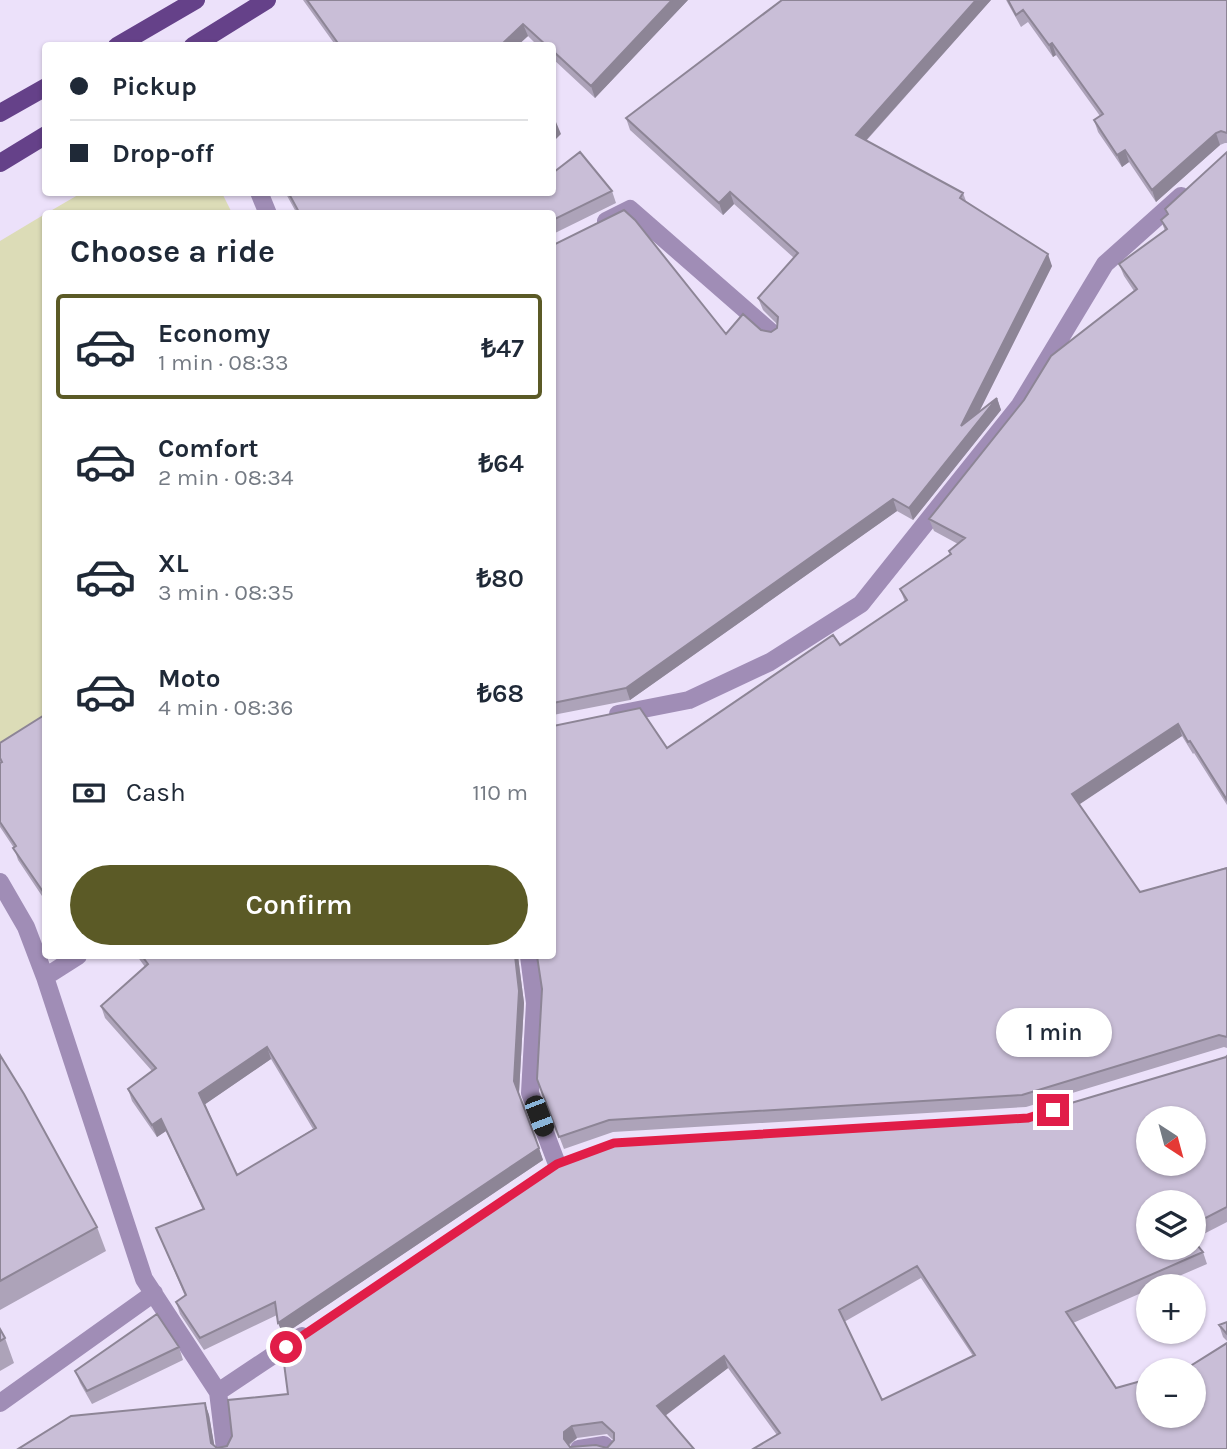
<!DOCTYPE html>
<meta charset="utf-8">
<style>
:root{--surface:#fff;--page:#f2f2f3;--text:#1f2937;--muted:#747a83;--line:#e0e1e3;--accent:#5b5a26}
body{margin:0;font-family:Karla,sans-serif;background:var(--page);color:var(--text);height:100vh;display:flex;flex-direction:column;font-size:26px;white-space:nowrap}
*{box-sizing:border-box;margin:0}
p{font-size:23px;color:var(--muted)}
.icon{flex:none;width:38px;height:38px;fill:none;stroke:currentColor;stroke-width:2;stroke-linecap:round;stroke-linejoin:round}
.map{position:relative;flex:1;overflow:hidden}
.details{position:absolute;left:42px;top:210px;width:514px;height:749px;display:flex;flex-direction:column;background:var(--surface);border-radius:7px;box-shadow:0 2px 5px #0004}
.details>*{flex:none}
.top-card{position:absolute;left:42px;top:42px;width:514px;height:154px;border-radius:7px;box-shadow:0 2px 5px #0004;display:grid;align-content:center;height:154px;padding:0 28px;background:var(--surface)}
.needle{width:46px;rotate:144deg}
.fabs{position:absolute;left:1136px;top:1106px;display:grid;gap:14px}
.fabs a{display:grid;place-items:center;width:70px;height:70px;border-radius:50%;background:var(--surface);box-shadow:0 2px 5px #0004;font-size:35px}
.end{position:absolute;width:32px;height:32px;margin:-16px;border:9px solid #e11d48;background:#fff;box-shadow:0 0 0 4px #fff}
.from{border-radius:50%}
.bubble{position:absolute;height:49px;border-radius:24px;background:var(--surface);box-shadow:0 2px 5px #0004;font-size:23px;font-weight:600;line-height:49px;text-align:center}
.car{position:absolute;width:21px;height:42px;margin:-21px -10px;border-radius:9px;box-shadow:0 0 5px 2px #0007;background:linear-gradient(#222 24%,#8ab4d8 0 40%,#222 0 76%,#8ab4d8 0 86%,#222 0)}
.top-card b{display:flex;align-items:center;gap:24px;height:66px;font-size:26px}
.top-card b+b{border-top:2px solid var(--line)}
.top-card i{width:18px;height:18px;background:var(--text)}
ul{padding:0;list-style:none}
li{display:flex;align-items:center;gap:21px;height:105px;margin:0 14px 10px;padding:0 14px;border:4px solid transparent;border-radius:7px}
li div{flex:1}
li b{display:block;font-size:26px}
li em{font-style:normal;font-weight:600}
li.selected{border-color:var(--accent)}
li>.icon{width:63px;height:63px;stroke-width:1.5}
h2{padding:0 28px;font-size:32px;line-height:84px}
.pay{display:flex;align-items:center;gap:18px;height:77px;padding:0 28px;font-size:26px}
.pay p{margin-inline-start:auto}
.cta{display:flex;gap:14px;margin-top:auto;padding:14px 28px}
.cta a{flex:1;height:80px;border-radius:42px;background:var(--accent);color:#fff;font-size:28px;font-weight:600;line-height:80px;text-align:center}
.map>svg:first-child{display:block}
.green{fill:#dcdcb7}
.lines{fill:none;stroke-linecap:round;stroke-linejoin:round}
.minor{stroke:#a08db6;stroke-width:18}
.major{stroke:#654189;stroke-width:18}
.wall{fill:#ada3b9;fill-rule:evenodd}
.shaded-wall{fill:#8d8596}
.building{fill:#c9bed7;stroke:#8d8596;stroke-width:2;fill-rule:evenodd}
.route{stroke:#e11d48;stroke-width:9}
</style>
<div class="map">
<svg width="1227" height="1449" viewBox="0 0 1227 1449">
<rect width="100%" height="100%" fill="#ece1fa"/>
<!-- green -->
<path class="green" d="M83,192L222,193L232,213H47Z
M45,214V727L0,757V241Z"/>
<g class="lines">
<!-- minor -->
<path class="minor" d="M259,192L268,214
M606,221L630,209L772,333
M618,714L689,700L770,662L861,604L1020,405L1105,264L1181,196
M0,882L26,927L45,977L144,1279L218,1392
M529,956L535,1003L530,1093L557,1164
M45,977L78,956
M0,1403L154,1293
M225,1449L218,1392L302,1336
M579,1449L604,1445L608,1449"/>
<!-- major -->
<path class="major" d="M117,46L196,0
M193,46L267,0
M0,113L46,87
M0,163L46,135"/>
</g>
<!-- wall -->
<path class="wall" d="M303,0H688L595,98L553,59V46H538L528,36L517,46H336Z
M782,0H991L866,141L963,193L966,201L1052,266L979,412L997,398L1001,410L913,520L897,511L630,700L553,715V245L726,334L761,330L771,332L777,328V324L763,310L758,298L794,258L734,204L723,215L630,130L626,118Z
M1006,0H1227V143H1225L1220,145L1156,202L1129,162L1122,167L1098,132L1094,120L1100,116L1056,55L1053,57L1028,22L1021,27Z
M1227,152V805L1194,753L1193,754L1182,736L1079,804L1140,892L1227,867V1048L1224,1047L1026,1107L613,1132L564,1149L537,1079L542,989L667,748L840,645L905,602L900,589L950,555L949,551L958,544L934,531L929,519L1134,291L1124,276L1119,264L1165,231L1161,220L1167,215L1165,209Z
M612,191L616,203L553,234V214H297L285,192H553Z
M46,714V902L18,860L14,848L0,827V743Z
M137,956H518L524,1003L519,1093L543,1160L283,1335L277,1315L204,1350L180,1314L176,1302L185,1296L156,1228L203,1210L166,1131L157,1137L132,1101L128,1089L152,1071L105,1018L101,1006L145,967ZM271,1059L313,1129L237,1175L205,1104Z
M0,1055L97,1227L106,1251L0,1310Z
M1227,1056V1222L1194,1239V1202H1148L1203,1252L1207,1264L1156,1286H1148V1290L1073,1323L1116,1388L1227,1449L777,1435L728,1368L665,1416L694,1449H18L205,1403L209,1415L214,1445L217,1448L227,1446L288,1394L1024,1117L1226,1057ZM921,1278L973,1356L882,1400L844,1322ZM607,1434L614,1441L607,1448L570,1447L569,1446L577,1438Z
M1227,1322V1341L1223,1337L1219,1325Z
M0,1329L5,1338L14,1363L0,1371Z
M179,1347L183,1360L92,1404L80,1383L75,1371Z"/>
<!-- shaded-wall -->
<path class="shaded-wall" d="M672,0H688L595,98L591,86Z
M976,0H991L860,147L856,135Z
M523,24L528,36L517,46H500Z
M1052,43L1056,55L1053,57L1049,45Z
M556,122L561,134L553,142V126Z
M1216,133L1220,145L1156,202L1152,190Z
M1125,150L1129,162L1122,167L1117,155Z
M730,192L734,204L723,215L719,203Z
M1048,254L1052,266L967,436L997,398L1001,410L913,520L909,508L961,426Z
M893,499L897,511L630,700L626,688Z
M1178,724L1182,736L1077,806L1072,794Z
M515,956H518L524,1003L519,1093L514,1081Z
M267,1047L271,1059L204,1105L199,1093Z
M161,1119L166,1131L157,1137L152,1125Z
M539,1148L543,1160L283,1335L278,1323Z
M724,1356L728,1368L662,1418L657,1406Z
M205,1403L209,1415L215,1449L211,1443Z
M572,1426L577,1438L569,1444L568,1449L564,1439V1432Z"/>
<!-- building -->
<path class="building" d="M307,0H672L591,86L553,51V46H547L523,24L500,46H340Z
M782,0H976L856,135L963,193L960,198L1048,254L961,426L997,398L909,508L893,499L626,688L553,703V245L624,210L635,220L726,334L743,314L761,330L771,332L777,328L778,317L758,298L798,253L730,192L719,203L626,118Z
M1008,0H1227V133L1221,131L1216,133L1152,190L1125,150L1117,155L1094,120L1103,114L1052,43L1049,45L1023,10L1016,15Z
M580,152L612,191L553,220V214H300L288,192H553V171L554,172Z
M1227,152V800L1190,741L1188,742L1178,724L1072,794L1140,892L1227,868V1037L1219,1035L1022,1095L609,1120L559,1137L537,1079L542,989L537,956H553V726L640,708L667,748L833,635L840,645L907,600L900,589L951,554L949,551L965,538L929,519L1024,400L1051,356L1137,289L1119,264L1167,229L1161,220L1168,214L1165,209Z
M46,714V896L13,848L16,846L0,822V763L2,762L0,758V743Z
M142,956H515L519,991L514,1081L539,1148L278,1323L275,1302L200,1338L176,1302L186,1295L156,1228L204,1209L161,1119L152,1125L128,1089L156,1068L101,1006L148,964ZM267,1047L316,1128L237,1175L199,1093Z
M0,1055L24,1094L97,1227L0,1281Z
M1227,1056V1207L1194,1224V1202H1148V1248H1194V1241L1203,1252L1066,1312L1116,1388L1148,1379V1416H1194V1370H1177L1187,1368L1227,1343V1449H753L780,1433L724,1356L657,1406L694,1449H18L71,1416L205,1403L211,1443L217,1448L227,1446L232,1436L228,1400L288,1394L282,1348L558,1162L612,1142L1024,1117L1226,1057ZM1148,1118H1194V1164H1148ZM917,1266L975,1355L882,1400L839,1310ZM602,1422L614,1433V1440L607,1448L596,1445L570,1447L564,1439V1432L572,1426Z
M157,1314L179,1347L87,1391L75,1371Z
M1227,1322V1334L1219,1325Z
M0,1329L5,1338L0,1341Z"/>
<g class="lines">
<!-- route -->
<path class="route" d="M286,1347L557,1164L614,1143L1028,1118L1053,1110"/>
</g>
</svg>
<div class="fabs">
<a><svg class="needle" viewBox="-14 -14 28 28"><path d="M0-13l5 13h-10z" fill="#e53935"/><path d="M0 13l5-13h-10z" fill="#747a83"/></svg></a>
<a><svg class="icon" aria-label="layers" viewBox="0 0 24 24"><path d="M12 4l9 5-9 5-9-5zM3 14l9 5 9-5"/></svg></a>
<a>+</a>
<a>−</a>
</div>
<i class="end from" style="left:286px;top:1347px"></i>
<i class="end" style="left:1053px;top:1110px"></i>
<div class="bubble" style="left:996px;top:1008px;width:116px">1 min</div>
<i class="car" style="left:539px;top:1116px;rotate:159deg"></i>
<div class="top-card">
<b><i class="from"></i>Pickup</b>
<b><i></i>Drop-off</b>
</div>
<section class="details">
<h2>Choose a ride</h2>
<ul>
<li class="selected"><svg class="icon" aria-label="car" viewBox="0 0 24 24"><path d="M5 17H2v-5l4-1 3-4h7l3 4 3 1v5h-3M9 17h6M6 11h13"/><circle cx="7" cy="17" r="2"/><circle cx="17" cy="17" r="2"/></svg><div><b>Economy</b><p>1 min · 08:33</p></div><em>₺47</em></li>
<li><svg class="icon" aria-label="car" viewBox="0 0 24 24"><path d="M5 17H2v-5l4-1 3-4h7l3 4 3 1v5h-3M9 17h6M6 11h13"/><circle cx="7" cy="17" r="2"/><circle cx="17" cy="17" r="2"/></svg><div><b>Comfort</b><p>2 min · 08:34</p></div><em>₺64</em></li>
<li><svg class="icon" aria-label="car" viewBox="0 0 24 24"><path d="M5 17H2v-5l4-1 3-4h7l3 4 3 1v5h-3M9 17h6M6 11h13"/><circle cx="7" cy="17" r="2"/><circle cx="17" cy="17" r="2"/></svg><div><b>XL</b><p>3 min · 08:35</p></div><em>₺80</em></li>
<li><svg class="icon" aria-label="car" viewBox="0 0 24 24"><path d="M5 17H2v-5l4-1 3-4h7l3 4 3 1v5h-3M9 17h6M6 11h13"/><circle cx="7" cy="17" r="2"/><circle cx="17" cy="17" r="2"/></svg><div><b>Moto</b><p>4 min · 08:36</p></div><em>₺68</em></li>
</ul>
<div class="pay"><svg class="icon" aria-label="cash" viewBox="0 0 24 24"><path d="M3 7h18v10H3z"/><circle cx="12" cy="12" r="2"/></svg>Cash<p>110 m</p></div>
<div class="cta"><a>Confirm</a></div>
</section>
</div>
